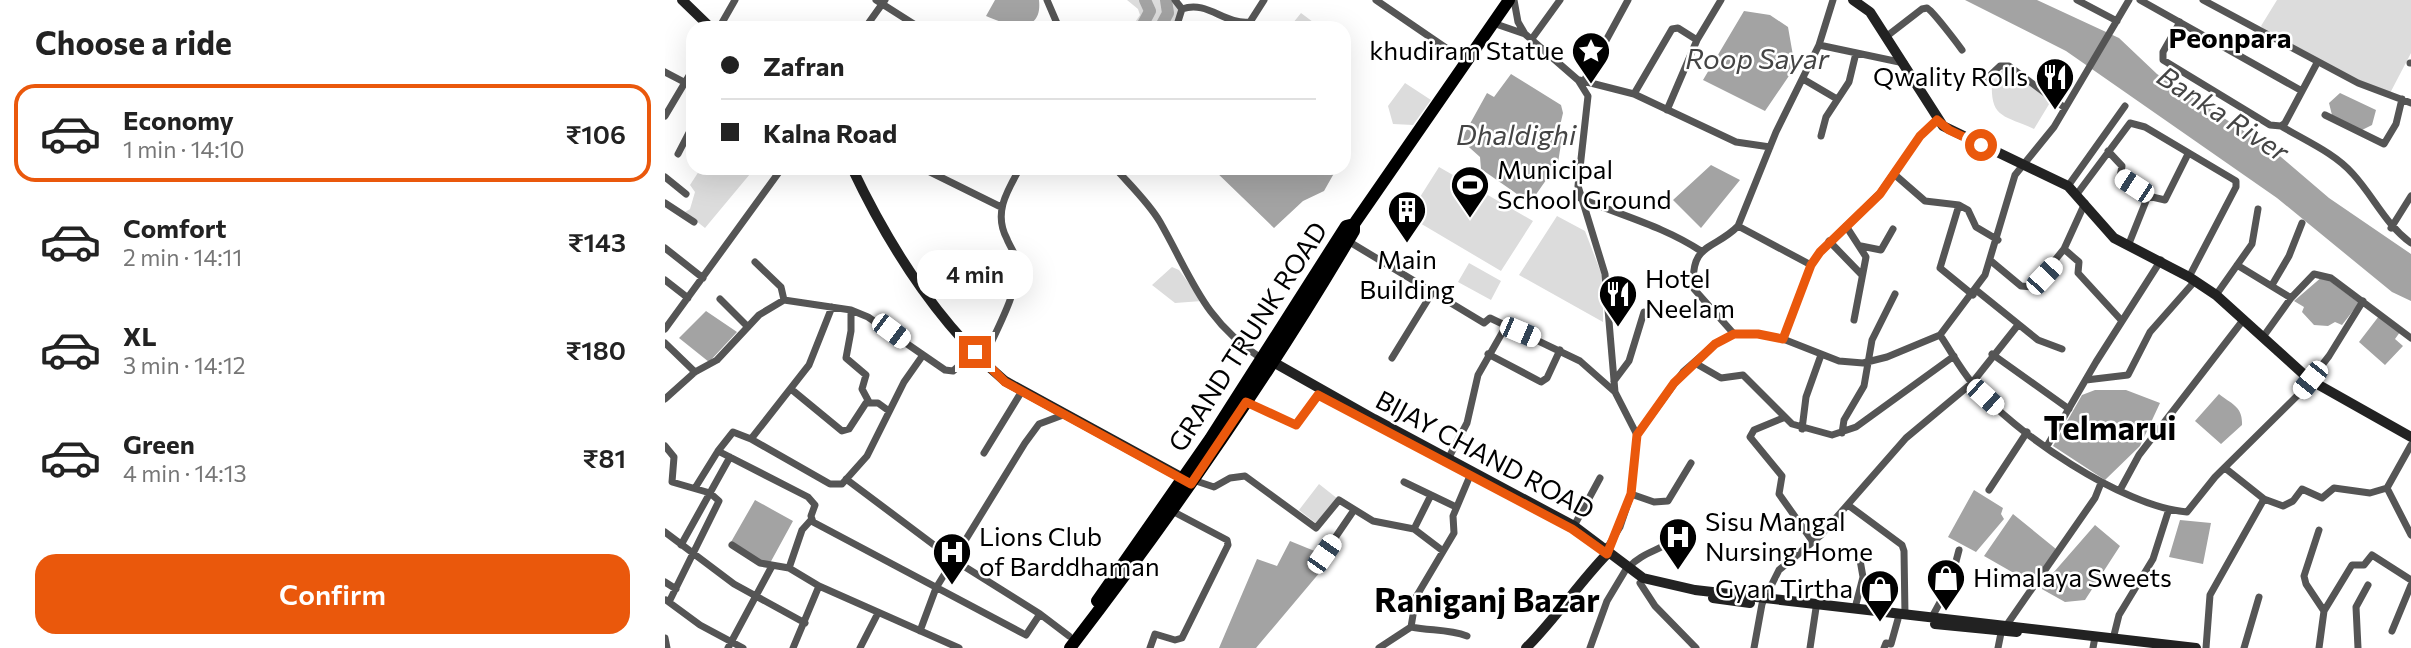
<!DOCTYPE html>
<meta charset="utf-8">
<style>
:root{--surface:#fff;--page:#f6f6f6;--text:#222;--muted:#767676;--line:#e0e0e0;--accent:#ea580c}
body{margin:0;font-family:Commissioner,sans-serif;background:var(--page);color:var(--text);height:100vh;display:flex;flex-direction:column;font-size:26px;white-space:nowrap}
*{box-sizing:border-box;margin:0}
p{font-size:23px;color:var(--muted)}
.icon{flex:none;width:38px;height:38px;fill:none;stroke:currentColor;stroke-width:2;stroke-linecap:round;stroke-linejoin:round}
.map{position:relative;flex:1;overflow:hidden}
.sheet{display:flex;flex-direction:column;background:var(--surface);width:665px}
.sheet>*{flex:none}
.guide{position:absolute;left:21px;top:21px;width:665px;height:154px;border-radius:21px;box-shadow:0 7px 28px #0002;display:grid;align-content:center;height:154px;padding:0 35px;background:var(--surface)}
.end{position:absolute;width:32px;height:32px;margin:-16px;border:9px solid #ea580c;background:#fff;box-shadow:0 0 0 4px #fff}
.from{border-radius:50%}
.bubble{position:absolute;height:49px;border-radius:21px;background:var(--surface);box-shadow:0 7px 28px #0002;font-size:23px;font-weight:600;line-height:49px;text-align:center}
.car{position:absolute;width:21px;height:42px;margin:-21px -10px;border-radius:9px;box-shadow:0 0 5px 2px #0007;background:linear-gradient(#fff 24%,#345 0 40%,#fff 0 76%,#345 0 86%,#fff 0)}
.guide b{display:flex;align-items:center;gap:24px;height:66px;font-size:26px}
.guide b+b{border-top:2px solid var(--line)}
.guide i{width:18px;height:18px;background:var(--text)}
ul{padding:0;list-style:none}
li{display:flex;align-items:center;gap:21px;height:98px;margin:0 14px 10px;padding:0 21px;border:4px solid transparent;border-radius:21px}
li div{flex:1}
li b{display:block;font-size:26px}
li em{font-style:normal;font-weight:600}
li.current{border-color:var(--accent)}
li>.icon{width:63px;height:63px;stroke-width:1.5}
h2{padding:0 35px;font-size:32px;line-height:84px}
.primary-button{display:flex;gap:14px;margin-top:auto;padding:14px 35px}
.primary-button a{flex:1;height:80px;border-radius:21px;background:var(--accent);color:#fff;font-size:28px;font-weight:600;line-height:80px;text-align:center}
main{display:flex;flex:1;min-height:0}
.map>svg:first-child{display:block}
.green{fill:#dcdcdc}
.water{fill:#a3a3a3}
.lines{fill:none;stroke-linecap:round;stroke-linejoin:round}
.river{stroke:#a3a3a3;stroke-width:12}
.street{stroke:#555;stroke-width:7}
.secondary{stroke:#222;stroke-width:10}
.highway{stroke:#000;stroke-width:12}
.route{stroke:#ea580c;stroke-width:9}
.labels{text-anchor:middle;stroke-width:5;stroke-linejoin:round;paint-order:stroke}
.poi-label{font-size:26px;fill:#000;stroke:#fff;text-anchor:start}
.street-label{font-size:26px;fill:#000;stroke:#fff}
.neighbourhood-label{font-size:28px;font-weight:bold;fill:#000;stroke:#fff}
.water-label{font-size:28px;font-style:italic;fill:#444;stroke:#fff}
.district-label{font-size:33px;font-weight:bold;fill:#000;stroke:#fff}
</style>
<main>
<section class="sheet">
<h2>Choose a ride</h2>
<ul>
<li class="current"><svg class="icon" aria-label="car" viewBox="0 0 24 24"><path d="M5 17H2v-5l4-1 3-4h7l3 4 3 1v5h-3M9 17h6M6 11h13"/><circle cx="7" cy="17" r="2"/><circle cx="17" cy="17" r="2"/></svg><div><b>Economy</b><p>1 min · 14:10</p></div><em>₹106</em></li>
<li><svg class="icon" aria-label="car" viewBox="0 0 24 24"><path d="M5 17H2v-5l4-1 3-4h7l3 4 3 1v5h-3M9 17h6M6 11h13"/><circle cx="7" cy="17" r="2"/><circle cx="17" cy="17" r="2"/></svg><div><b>Comfort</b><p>2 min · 14:11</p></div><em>₹143</em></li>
<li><svg class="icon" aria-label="car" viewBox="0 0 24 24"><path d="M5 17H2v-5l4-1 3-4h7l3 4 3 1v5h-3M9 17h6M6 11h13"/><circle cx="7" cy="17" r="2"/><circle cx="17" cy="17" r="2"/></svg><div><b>XL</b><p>3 min · 14:12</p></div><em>₹180</em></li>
<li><svg class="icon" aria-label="car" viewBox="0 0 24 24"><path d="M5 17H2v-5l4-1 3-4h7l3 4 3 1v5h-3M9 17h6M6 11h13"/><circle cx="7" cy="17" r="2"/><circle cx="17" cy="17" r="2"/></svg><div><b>Green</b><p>4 min · 14:13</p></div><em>₹81</em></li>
</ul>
<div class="primary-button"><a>Confirm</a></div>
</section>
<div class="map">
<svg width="1746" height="648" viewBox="0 0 1746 648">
<rect width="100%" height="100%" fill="#fff"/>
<!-- green -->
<path class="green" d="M462,0H511L517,9L511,28H466L475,15L473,9Z
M1612,0H1746V53L1723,97L1605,36L1596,26Z
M636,13L656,28H624Z
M1338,69L1359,77L1389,96L1369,129C1338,115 1325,118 1327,81Z
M740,83L766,100L748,125L728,124L723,106Z
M774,167L868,221L836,271L743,216Z
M36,168H90L40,228L20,212L25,209L30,192L25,185Z
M892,216L920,231L938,278V322L854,275Z
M804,263L836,281L826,300L793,282Z
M507,267L514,270L537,301L510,303L487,285Z
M654,484L673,499L652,524L634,510Z"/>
<!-- water -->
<path class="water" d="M330,0H374C378,37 341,25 321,16Z
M1300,0H1372L1454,38L1492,74L1609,151L1664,198L1746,254V301L1727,292L1612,198L1401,51Z
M1079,11L1105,15L1123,27L1130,67L1100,111L1038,80Z
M846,74L896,105L898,113L894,130L897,137L893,163L865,203L816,169L815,157L796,140L822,93L829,97Z
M1675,93L1711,110L1707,125L1695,131L1667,115L1664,103Z
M1046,165L1075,180L1036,228L1008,200Z
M547,168H672L659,191L638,201L609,228Z
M1658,276L1694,303L1677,325L1670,322L1663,326L1649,325L1637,312L1639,307L1629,301Z
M41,311L72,332L44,362L14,338Z
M1714,316L1735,332L1730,339L1738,346L1720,365L1694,342Z
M1430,390H1461L1495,403L1475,446L1440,480L1388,446L1417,395Z
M1554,394C1566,404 1578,406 1577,425L1556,444L1530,421Z
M1309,490L1338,508L1336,514L1339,519L1311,552L1283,537Z
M90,500L128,521L104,565L66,542Z
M1348,514L1391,549L1368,584L1319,556Z
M1515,520L1546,523L1538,564L1504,557Z
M1430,525L1455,546L1420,600L1400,602L1375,588Z
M625,541L652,552L661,565L591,648H554L592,559L612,566Z"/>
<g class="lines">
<!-- river -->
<path class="river" d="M476,28L485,11L480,0
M495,28L503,13L501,0"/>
<!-- street -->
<path class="street" d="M211,0L255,28
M382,0L394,28
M510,0L517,9L511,28
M711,0L800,61
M849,0L853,22L860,34
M1412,0L1452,21
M1475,0L1637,91
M1538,0L1693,83L1746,103
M517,9C543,0 559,25 585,22L599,0
M1515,22L1498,52V60L1605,125L1616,126L1620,123L1652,63
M828,23L860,34L913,80L923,96L913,186L940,274L950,392L972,435L966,494L955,527L942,548
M54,28L70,0
M200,28L220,0
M1222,36L1257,9L1262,8C1267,10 1292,43 1297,50
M866,40L895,0
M1154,45L1239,63
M1745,63H1746
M0,72L19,82
M1138,79L1172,99
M914,80L969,94L1071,142L1105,147
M919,81L963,0
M1319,81L1335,66H1344L1400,108
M969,94L1007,29L1013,28L1032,40
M1002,110L1032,40L1056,0
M1660,115L1719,144L1731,124L1737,99
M0,116L28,69
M1616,126C1639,140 1670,153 1688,174C1709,197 1721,225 1746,243
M1156,136L1161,117L1184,82L1191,53
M1443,151L1457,166L1455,177L1483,196L1463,246
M13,154L28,125
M257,168L336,207
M450,168C465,185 484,203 495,222C528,280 538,320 597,359
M1229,174L1260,201L1294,205L1303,210L1311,227L1333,240
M0,177L21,194
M1403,186L1460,106
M1412,194L1465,123L1480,127L1571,181V187L1524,277
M1483,196L1500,200L1523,154
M915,198C957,216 998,226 1036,251
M0,203L29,222
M1294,205L1275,268L1308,295
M1073,226L1146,265
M1181,226L1201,257L1189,320
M1726,228L1746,196
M683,241L819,323L825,318L915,361L950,392
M1164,241L1196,274
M1196,246L1216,250L1228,229
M0,248L38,278
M1399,249L1414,262L1413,273L1457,321
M1326,261L1356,286L1368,287L1399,249L1420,203
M90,262L116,287L119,300
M1572,265L1626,298
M0,280L23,298
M1607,285L1624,256L1637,223
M1311,290L1373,340L1397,349
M1551,295L1587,244L1593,209
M55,299L83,327
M167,307L144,365L86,439L68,432L53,451L143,497L150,505L146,516L148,522L361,635L375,614L404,636
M186,310V331L181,358L201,375L197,389L204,402
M0,329L117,168
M1069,334L1029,289C1024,242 1050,250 1073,226L1111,132L1154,45L1168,0
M1275,335C1286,351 1295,369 1308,384C1349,433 1458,507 1522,512L1550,477L1636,392L1664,356L1698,301
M1598,337L1626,298L1649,274L1666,278L1746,338
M1118,339L1146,265L1155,252L1215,193L1255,136L1272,120
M0,343L30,372
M823,354L876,382L882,378L895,350
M1327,354L1404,409
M727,358L767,293
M317,362C328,337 354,291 353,264C352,256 345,247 342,239C328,213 342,191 355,168
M1030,363L1056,378L1078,375L1127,424L1167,435L1191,427L1289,356
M1421,380L1463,375L1485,332L1530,281
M949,381L964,361L979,312
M126,389L177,431L184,429L201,403H213L224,411
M0,399L30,372L52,360L94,315L119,300L186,310L203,317L280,370L288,371L310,352
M581,402L631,425L653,395
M1118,418L1089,430L1085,437L1117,476L1114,494L1148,542
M1137,429L1141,397L1156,355
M1177,433L1179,420L1199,386L1207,340L1230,294
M972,435L1018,372L1050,344L1069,334H1093L1118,339L1174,361L1198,363L1222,357L1275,335L1320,275L1350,175L1389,127L1464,0
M86,439L165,484H177L202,456L239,382L258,355
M1746,445L1722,488L1746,535
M0,446L9,457L7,482L45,493L54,501L4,602
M1382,446L1431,362L1496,260
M319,453L357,391
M783,459L802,423L813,375L841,326
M181,479L289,560L375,614
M528,480L549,487L565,478L580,476L651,528L674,500L708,521L749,529L778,551
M739,482L791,507
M30,488L53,451
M1324,490L1362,432
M1455,490L1474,455L1579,319
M966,494L989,502L1003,501L1026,463
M1599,499L1618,506L1628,501L1637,489L1657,498L1669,488L1705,493L1722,488
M1183,505L1237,545L1239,551L1240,615
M909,526L935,478
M749,529L766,495
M0,532L69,584L140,623
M16,545L65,457
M67,545L95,563L124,568L154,586
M659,554L689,510
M964,567C978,551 1000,550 1016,534
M124,568L137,530L146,520
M0,582L11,589
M975,583L990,606L1031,648
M1,600L35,625L78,648
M1190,608L1198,577L1195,560
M1659,611L1687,565H1699L1707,555L1746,580
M1267,617L1285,584L1294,550
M1341,626L1430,498L1436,483
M746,627C766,631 783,629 802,636
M255,631L271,588L360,443L374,424L398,415
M1727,631L1746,585
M0,638L2,648
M1448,639L1454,615L1488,559L1504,509
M63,648L107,566
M128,648L154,586L294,648
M195,648L213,613
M485,648L490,634L510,640L517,638L563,545L562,540L507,511
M714,648L746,627L751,597L789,533L788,516L807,471
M925,648L942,601L960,571
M1089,648L1097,604L1114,570L1156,535L1241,438L1307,383L1353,325
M1145,648L1151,608
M1219,648L1221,643L1226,644L1233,619
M1333,648L1336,633
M1428,648L1430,637
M1541,648L1545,595L1599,499L1560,468
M1579,648L1594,597
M1654,648L1659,611L1641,584L1639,576L1654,530
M1693,648L1691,607L1703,585"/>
<!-- secondary -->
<path class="secondary" d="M17,0L46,28
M1188,0L1205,12L1278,126L1403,186L1449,238L1524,277L1551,295L1645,380L1746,437
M187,168C224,246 274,325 340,381L523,481
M603,359L709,419L909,526L978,578L1030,590L1531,648
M1048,598L1085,603
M1270,624L1352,632
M861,648C891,618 913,584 942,554V548"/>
<!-- highway -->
<path class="highway" d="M432,601L545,439L681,226L689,224
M405,648C507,515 604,376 689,231V224L844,0"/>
</g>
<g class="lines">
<!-- route -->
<path class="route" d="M310,352L340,382L526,484L581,402L631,425L653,395L907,529L942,554L966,494L972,435L1009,383L1050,344L1069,334H1093L1118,339L1146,265L1155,252L1215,194L1255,136L1272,120L1284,130L1316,145"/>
</g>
<!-- icons -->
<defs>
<g id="sight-pin" transform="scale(2.0125)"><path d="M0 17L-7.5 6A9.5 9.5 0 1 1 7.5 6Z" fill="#000" stroke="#fff"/><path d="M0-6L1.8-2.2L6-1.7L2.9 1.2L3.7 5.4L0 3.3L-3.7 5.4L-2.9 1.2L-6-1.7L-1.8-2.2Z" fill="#fff"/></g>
<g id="restaurant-pin" transform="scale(2.0125)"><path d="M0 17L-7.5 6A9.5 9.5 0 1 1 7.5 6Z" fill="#000" stroke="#fff"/><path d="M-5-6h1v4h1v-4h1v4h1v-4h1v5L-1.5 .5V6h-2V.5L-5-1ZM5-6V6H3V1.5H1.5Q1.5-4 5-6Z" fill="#fff"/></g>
<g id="stadium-pin" transform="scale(2.0125)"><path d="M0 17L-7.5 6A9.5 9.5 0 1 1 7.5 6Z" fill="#000" stroke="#fff"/><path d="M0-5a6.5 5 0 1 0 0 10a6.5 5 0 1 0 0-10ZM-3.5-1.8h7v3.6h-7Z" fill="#fff"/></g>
<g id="building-pin" transform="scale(2.0125)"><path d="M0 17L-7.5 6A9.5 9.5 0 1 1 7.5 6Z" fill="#000" stroke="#fff"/><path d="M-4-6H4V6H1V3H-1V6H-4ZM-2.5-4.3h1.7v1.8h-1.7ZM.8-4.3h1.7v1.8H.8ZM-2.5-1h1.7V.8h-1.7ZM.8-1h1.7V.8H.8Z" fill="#fff"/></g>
<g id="hospital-pin" transform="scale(2.0125)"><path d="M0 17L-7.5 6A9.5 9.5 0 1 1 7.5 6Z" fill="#000" stroke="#fff"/><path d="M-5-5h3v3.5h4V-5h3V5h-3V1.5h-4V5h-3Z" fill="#fff"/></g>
<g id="shop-pin" transform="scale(2.0125)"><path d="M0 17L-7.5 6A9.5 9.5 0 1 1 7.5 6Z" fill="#000" stroke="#fff"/><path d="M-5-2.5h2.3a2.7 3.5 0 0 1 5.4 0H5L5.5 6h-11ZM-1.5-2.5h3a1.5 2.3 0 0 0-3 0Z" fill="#fff"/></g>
</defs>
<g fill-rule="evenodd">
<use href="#sight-pin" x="926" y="51"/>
<use href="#restaurant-pin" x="1390" y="77"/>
<use href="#stadium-pin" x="805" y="185"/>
<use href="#building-pin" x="742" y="210"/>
<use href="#restaurant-pin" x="953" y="294"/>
<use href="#hospital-pin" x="1013" y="537"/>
<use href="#hospital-pin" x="287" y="552"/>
<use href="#shop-pin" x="1281" y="578"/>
<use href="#shop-pin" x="1215" y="589"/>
</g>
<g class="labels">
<!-- poi labels -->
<g class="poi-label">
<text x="899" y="60" text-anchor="end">khudiram Statue</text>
<text x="1363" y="86" text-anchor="end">Qwality Rolls</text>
<text x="832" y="179">Municipal<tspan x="832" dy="30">School Ground</tspan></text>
<text x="742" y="269" text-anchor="middle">Main<tspan x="742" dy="30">Building</tspan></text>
<text x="980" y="288">Hotel<tspan x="980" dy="30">Neelam</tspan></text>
<text x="1040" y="531">Sisu Mangal<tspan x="1040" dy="30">Nursing Home</tspan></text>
<text x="314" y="546">Lions Club<tspan x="314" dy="30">of Barddhaman</tspan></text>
<text x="1308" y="587">Himalaya Sweets</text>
<text x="1188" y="598" text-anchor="end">Gyan Tirtha</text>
</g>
<!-- street labels -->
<g class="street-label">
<text transform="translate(583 337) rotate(-57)" y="9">GRAND TRUNK ROAD</text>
<text transform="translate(820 455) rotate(28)" y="9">BIJAY CHAND ROAD</text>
</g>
<!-- neighbourhood labels -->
<g class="neighbourhood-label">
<text x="1565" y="48">Peonpara</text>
</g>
<!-- water labels -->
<g class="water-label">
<text x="1092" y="69">Roop Sayar</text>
<text transform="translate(1558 114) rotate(33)" y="10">Banka River</text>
<text x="851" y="145">Dhaldighi</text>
</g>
<!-- district labels -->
<g class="district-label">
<text x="1445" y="440">Telmarui</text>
<text x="822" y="612">Raniganj Bazar</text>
</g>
</g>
</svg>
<i class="end from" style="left:1316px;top:145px"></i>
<i class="end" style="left:310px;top:352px"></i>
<div class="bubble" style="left:252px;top:250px;width:116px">4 min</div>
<i class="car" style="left:1469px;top:186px;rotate:303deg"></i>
<i class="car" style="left:1379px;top:276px;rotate:43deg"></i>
<i class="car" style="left:226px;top:331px;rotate:127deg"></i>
<i class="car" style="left:855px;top:332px;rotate:113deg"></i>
<i class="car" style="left:1645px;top:380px;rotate:219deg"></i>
<i class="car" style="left:1320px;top:397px;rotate:132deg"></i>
<i class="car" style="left:659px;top:554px;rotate:35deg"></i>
<div class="guide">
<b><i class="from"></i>Zafran</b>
<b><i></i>Kalna Road</b>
</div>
</div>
</main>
